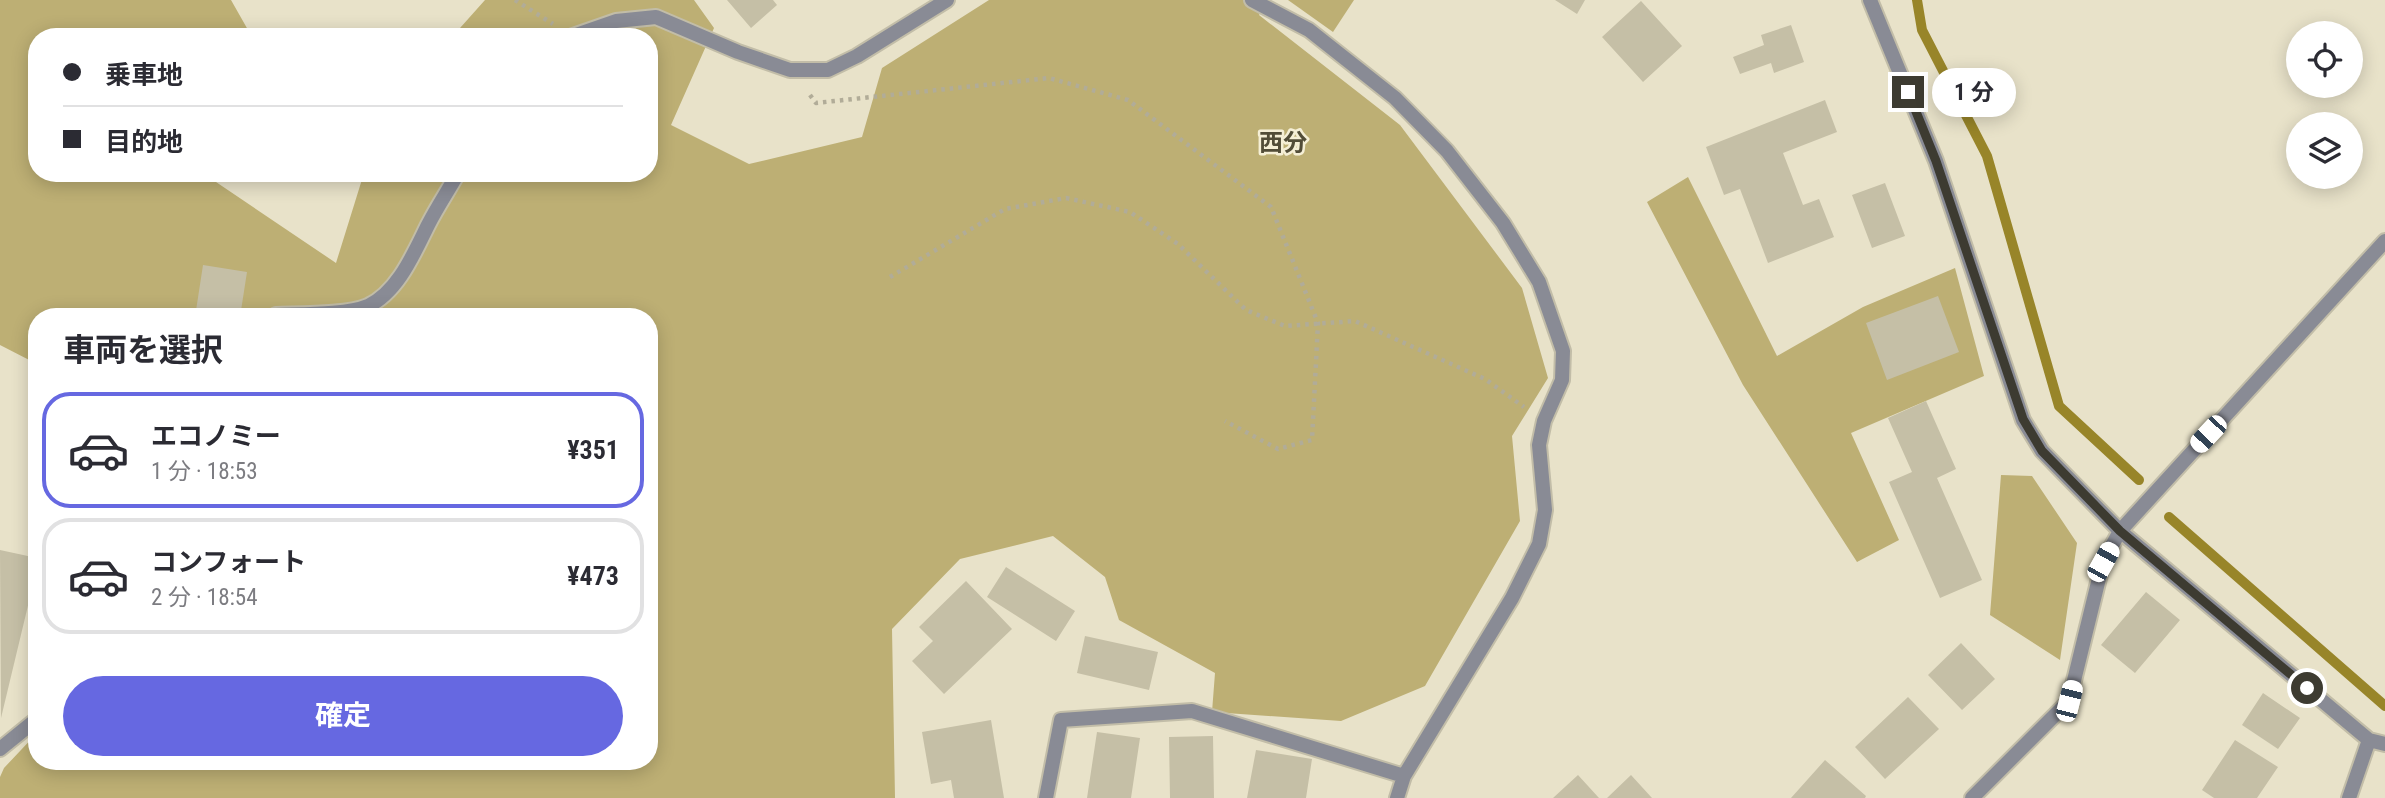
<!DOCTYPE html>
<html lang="ja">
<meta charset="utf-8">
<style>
:root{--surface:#fff;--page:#f2f2f3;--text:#2b2b33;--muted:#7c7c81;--line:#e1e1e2;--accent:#6668e1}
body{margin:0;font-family:"Roboto Condensed","Noto Sans JP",sans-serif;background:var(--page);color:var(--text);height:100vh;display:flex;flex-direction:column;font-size:26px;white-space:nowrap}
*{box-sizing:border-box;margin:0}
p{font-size:23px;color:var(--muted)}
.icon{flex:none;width:38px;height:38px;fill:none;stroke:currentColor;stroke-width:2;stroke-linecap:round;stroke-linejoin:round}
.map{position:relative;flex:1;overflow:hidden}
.panel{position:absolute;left:28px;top:308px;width:630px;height:462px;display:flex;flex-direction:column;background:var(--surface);border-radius:28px;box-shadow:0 4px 18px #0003}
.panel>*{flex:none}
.hud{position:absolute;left:28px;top:28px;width:630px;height:154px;border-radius:28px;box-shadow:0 4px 18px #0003;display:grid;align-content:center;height:154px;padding:0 35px;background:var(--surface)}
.buttons{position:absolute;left:2286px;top:21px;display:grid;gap:14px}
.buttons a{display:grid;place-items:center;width:77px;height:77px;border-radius:50%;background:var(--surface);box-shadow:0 4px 18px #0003;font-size:35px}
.end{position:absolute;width:32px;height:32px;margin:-16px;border:9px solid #3d3b31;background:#fff;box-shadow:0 0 0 4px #fff}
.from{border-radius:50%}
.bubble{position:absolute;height:49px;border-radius:24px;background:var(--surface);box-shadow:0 4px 18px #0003;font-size:23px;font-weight:700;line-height:49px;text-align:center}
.car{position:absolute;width:21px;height:42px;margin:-21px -10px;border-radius:9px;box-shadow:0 0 5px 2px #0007;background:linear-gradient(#fff 24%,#345 0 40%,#fff 0 76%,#345 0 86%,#fff 0)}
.hud b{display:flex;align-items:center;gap:24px;height:66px;font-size:26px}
.hud b+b{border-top:2px solid var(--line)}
.hud i{width:18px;height:18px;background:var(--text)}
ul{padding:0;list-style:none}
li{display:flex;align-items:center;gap:21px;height:116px;margin:0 14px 10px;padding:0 21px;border:4px solid var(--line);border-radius:28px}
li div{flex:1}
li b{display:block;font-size:26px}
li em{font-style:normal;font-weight:700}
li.selected{border-color:var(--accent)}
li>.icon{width:63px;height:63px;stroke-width:1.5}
h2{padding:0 35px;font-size:32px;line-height:84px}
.action{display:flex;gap:14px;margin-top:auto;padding:14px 35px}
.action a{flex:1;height:80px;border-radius:42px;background:var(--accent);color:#fff;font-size:28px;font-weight:700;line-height:80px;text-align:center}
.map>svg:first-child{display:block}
.green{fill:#bdaf74}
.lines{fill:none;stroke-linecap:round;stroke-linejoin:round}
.stream{stroke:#988529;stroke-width:10}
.building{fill:#c5bfa6}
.street-casing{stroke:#c2bda8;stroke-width:18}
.path{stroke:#b1ac98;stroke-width:4.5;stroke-dasharray:3.5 5;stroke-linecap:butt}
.street{stroke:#898b95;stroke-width:14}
.route{stroke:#3d3b31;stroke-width:9}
.labels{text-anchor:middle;stroke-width:5;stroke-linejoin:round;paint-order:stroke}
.neighbourhood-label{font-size:24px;font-weight:bold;fill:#524d38;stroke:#f5efd6}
</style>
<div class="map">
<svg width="2385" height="798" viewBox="0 0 2385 798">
<rect width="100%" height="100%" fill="#e8e2c9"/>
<!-- green -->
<path class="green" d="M0,0H231L252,37H37V173H222L216,182L336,263L364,173H649V37H452L485,0H694L714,28L671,125L749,164L862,137L882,68L989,0H1267L1259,15L1400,125L1522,288L1548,378L1512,436L1520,521L1425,686L1341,721L1212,712L1215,673L1119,620L1105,577L1053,536L960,559L892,629L895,798H0V777L4,768L37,733V761H649V317H37V364L0,345Z
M1288,0H1354L1333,32Z
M1688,177L1777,356L1863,307L1955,268L1984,376L1851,433L1899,540L1857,562L1743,385L1647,202Z
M2001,475L2032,476L2077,543L2060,660L1990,615Z"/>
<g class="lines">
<!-- stream -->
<path class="stream" d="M1917,0L1922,30L1987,156L2059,406L2139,480
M2169,517L2385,706"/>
</g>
<!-- building -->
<path class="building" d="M727,0H773L777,5L751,28Z
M1555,0H1585L1577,14Z
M1641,1L1682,46L1643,82L1602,37Z
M1791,25L1804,62L1774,73L1771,63L1740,74L1733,57L1764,45L1761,35Z
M1825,100L1837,132L1783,153L1803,205L1819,199L1834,237L1768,263L1740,189L1724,195L1706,147Z
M1885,183L1905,236L1872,248L1852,195Z
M203,265L247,272L240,317H195Z
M1938,296L1959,352L1887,380L1866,323Z
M1926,401L1956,469L1937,478L1982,580L1940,598L1889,482L1912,472L1888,418Z
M0,550L37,558V568L1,718Z
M1006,567L1075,611L1056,641L987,597Z
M966,581L1012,629L944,694L912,661L933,641L919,627Z
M2146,592L2180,620L2135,673L2101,645Z
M1085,636L1158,652L1149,690L1077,673Z
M1961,643L1995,679L1962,710L1928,675Z
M2263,693L2300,718L2278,749L2242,725Z
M1908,697L1939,729L1885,779L1855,747Z
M991,720L1004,798H954L951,780L931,784L922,732Z
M1097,732L1140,738L1131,798H1087Z
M1213,736L1214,798H1170L1169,737Z
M2235,740L2278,767L2257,798H2214L2202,790Z
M1256,750L1312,759L1306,798H1247Z
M1825,760L1866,796L1865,798H1791Z
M1578,775L1599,798H1553Z
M1631,775L1652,798H1607Z"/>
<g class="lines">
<!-- street casing -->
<g class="street-casing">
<path id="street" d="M1252,0L1309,30L1395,98L1447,151L1503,223L1539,282L1563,351L1562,380L1544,421L1539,445L1545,510L1539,544L1512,598L1404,776L1397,798
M1870,0L1936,161L2023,420L2042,451L2120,531L2369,740L2385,744
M570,37L616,21L656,17L738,52L790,70H828L857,56L947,0
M273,317L276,315C300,314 347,315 368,306C398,292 414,253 428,225C437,207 448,191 458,173
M0,749L37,719
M1046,798L1061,720L1192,711L1404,776
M1972,798L2069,701L2103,562L2120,531L2385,241
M2349,798L2369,740"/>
</g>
<!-- path -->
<path class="path" d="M515,0L553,24
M810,95L816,103L1049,78L1128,100L1271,207L1318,323L1312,440L1278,449L1225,421
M890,277L1005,209L1066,198L1130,212L1178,244L1246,310L1285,326L1355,321L1485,379L1524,407"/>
<!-- street -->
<use href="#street" class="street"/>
</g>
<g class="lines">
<!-- route -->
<path class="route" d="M1908,92L1936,161L2023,419L2042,451L2120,531L2307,688"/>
</g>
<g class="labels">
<!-- neighbourhood labels -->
<g class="neighbourhood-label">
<text x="1283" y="151">西分</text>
</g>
</g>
</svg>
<div class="buttons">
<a><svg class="icon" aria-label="locate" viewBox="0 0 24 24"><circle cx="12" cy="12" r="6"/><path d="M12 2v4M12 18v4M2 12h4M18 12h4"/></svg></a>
<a><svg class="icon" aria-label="layers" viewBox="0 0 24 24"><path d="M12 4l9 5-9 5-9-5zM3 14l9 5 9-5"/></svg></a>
</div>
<i class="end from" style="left:2307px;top:688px"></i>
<i class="end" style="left:1908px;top:92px"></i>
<div class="bubble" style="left:1932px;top:68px;width:84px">1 分</div>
<i class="car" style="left:2208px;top:434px;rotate:223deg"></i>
<i class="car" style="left:2103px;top:562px;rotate:29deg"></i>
<i class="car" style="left:2069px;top:701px;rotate:14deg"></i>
<div class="hud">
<b><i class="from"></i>乗車地</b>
<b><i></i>目的地</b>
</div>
<section class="panel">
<h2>車両を選択</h2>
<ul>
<li class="selected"><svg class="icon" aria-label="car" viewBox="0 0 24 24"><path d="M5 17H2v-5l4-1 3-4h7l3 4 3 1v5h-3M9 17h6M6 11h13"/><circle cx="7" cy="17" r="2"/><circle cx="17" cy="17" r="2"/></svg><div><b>エコノミー</b><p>1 分 · 18:53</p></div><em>¥351</em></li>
<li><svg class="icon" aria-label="car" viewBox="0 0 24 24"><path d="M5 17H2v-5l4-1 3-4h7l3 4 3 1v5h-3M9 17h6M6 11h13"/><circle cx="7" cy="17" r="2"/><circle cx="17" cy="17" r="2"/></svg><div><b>コンフォート</b><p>2 分 · 18:54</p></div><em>¥473</em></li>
</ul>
<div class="action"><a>確定</a></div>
</section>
</div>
